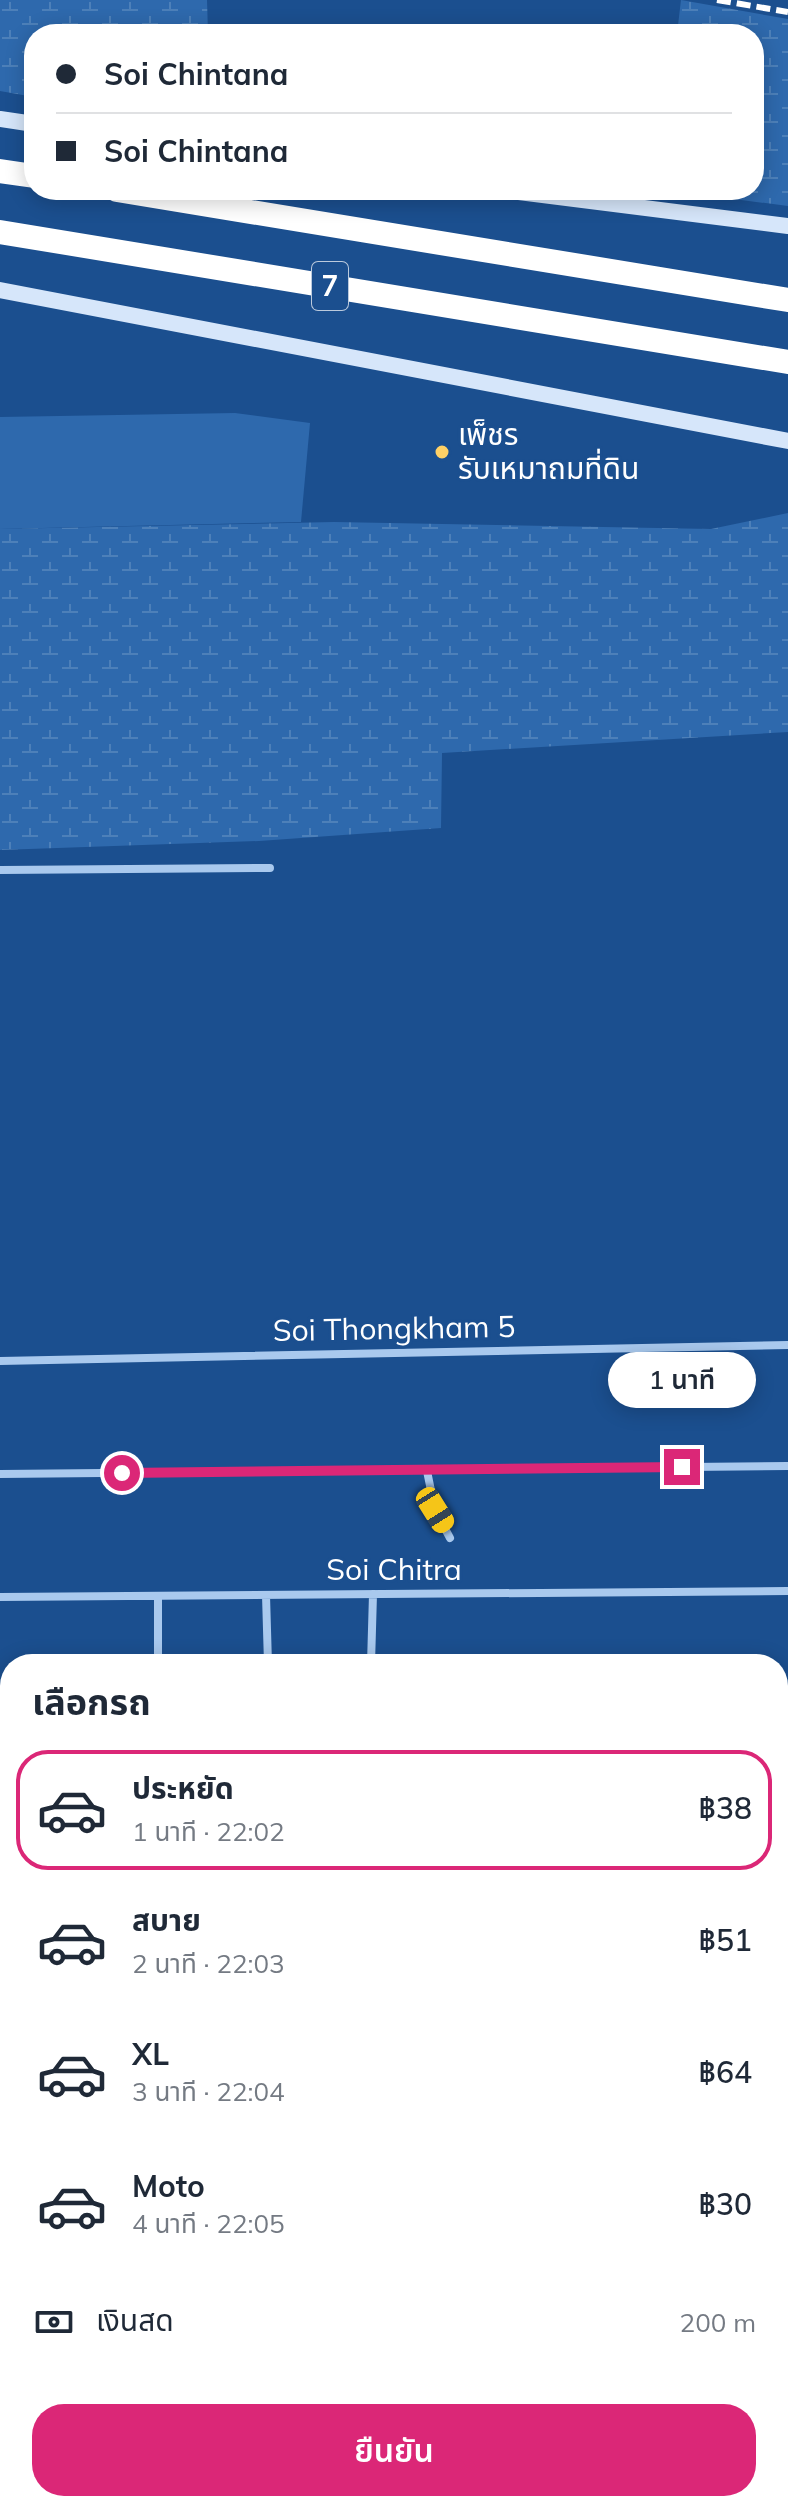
<!DOCTYPE html>
<html lang="th">
<meta charset="utf-8">
<style>
:root{--surface:#fff;--page:#f2f2f3;--text:#1f2937;--muted:#747a83;--line:#e0e1e3;--accent:#db2777}
body{margin:0;font-family:Mulish,"Noto Sans Thai",sans-serif;background:var(--page);color:var(--text);height:100vh;display:flex;flex-direction:column;font-size:30px;white-space:nowrap}
*{box-sizing:border-box;margin:0}
p{font-size:26px;color:var(--muted)}
.icon{flex:none;width:44px;height:44px;fill:none;stroke:currentColor;stroke-width:2;stroke-linecap:round;stroke-linejoin:round}
.map{position:relative;flex:1;overflow:hidden}
.panel{position:absolute;left:0px;top:1654px;width:788px;height:858px;display:flex;flex-direction:column;background:var(--surface);border-radius:32px 32px 0 0;box-shadow:0 4px 20px #0003}
.panel>*{flex:none}
.banner{position:absolute;left:24px;top:24px;width:740px;height:176px;border-radius:32px;box-shadow:0 4px 20px #0003;display:grid;align-content:center;height:176px;padding:0 32px;background:var(--surface)}
.end{position:absolute;width:36px;height:36px;margin:-18px;border:10px solid #db2777;background:#fff;box-shadow:0 0 0 4px #fff}
.from{border-radius:50%}
.bubble{position:absolute;height:56px;border-radius:28px;background:var(--surface);box-shadow:0 4px 20px #0003;font-size:26px;font-weight:600;line-height:56px;text-align:center}
.car{position:absolute;width:24px;height:48px;margin:-24px -12px;border-radius:10px;box-shadow:0 0 6px 2px #0007;background:linear-gradient(#f5c518 24%,#345 0 40%,#f5c518 0 76%,#345 0 86%,#f5c518 0)}
.banner b{display:flex;align-items:center;gap:28px;height:76px;font-size:30px}
.banner b+b{border-top:2px solid var(--line)}
.banner i{width:20px;height:20px;background:var(--text)}
ul{padding:0;list-style:none}
li{display:flex;align-items:center;gap:24px;height:120px;margin:0 16px 12px;padding:0 16px;border:4px solid transparent;border-radius:32px}
li div{flex:1}
li b{display:block;font-size:30px}
li em{font-style:normal;font-weight:600}
li.selected{border-color:var(--accent)}
li>.icon{width:72px;height:72px;stroke-width:1.5}
h2{padding:0 32px;font-size:36px;line-height:96px}
.pay{display:flex;align-items:center;gap:20px;height:88px;padding:0 32px;font-size:30px}
.pay p{margin-inline-start:auto}
.button{display:flex;gap:16px;margin-top:auto;padding:16px 32px}
.button a{flex:1;height:92px;border-radius:32px;background:var(--accent);color:#fff;font-size:32px;font-weight:600;line-height:92px;text-align:center}
.map>svg:first-child{display:block}
.grass{fill:url(#grass-dots)}
.wetland{fill:url(#wetland-marsh)}
.pitch{fill:#2e69ad}
.lines{fill:none;stroke-linecap:round;stroke-linejoin:round}
.street{stroke:#a9c9ee;stroke-width:8}
.secondary{stroke:#d6e6fa;stroke-width:16}
.highway{stroke:#fff;stroke-width:24}
.rail{stroke:#fff;stroke-width:6;stroke-dasharray:14 6;stroke-linecap:butt}
.route{stroke:#db2777;stroke-width:10}
.poi-dot{fill:#ffd166;stroke:#1b4f8f;stroke-width:3}
.labels{text-anchor:middle;stroke-width:6;stroke-linejoin:round;paint-order:stroke}
.shield{fill:#1b4f8f;stroke:#bbcadd;stroke-width:2}
.shield-label{font-size:28px;font-weight:bold;fill:#fff}
.poi-label{font-size:30px;fill:#fff;stroke:#1b4f8f;text-anchor:start}
.street-label{font-size:30px;fill:#fff;stroke:#1b4f8f}
</style>
<div class="map">
<svg width="788" height="2511" viewBox="0 0 788 2511">
<defs>
<pattern id="grass-dots" width="8" height="8" patternUnits="userSpaceOnUse" patternTransform="scale(2)"><rect width="8" height="8" fill="#2e69ad"/><path d="M2 2h.1M6 6h.1" fill="none" stroke="#4d80b9" stroke-width="1.8" stroke-linecap="round"/></pattern>
<pattern id="wetland-marsh" width="20" height="14" patternUnits="userSpaceOnUse" patternTransform="scale(2)"><rect width="20" height="14" fill="#2e69ad"/><path d="M1 5h8M5 5V1M11 12h8M15 12V8" fill="none" stroke="#4d80b9"/></pattern>
</defs>
<rect width="100%" height="100%" fill="#1b4f8f"/>
<!-- grass -->
<path class="grass" d="M0,2284H10V2502L592,2503L0,2505Z"/>
<!-- wetland -->
<path class="wetland" d="M0,0H207L208,34H34V97L0,91Z
M681,0L788,19V206L665,190H754V34H677Z
M788,513V732L442,753L441,828L259,841L0,850V529L334,522L711,529Z"/>
<!-- pitch -->
<path class="pitch" d="M235,413L310,423L301,522L0,529V417Z"/>
<g class="lines">
<!-- street -->
<path class="street" d="M0,870L270,868
M0,1361L788,1345
M427,1471L435,1510L450,1538
M0,1474L788,1466
M266,1595L268,1664
M158,1596V1664
M0,1597L788,1591
M371,1664L373,1594
M0,1803H10
M778,1861H788
M0,1912H10
M0,2230H10
M778,2237H788
M713,2511L714,2502"/>
<!-- secondary -->
<path class="secondary" d="M0,119L34,124
M502,190L788,226
M0,290L788,441"/>
<!-- highway -->
<path class="highway" d="M0,171L34,176
M117,190L788,300
M0,232L788,362"/>
<!-- rail -->
<path class="rail" d="M717,0L788,12"/>
</g>
<g class="lines">
<!-- route -->
<path class="route" d="M122,1473L682,1467"/>
</g>
<!-- markers -->
<circle class="poi-dot" cx="442" cy="452" r="8"/>
<g class="labels">
<!-- shield labels -->
<rect class="shield" x="312" y="262" width="36" height="48" rx="6"/>
<g class="shield-label">
<text x="330" y="296">7</text>
</g>
<!-- poi labels -->
<g class="poi-label">
<text x="458" y="445">เพ็ชร<tspan x="458" dy="34">รับเหมาถมที่ดิน</tspan></text>
</g>
<!-- street labels -->
<g class="street-label">
<text transform="translate(394 1329) rotate(-1)" y="10">Soi Thongkham 5</text>
<text x="394" y="1580">Soi Chitra</text>
</g>
</g>
</svg>
<i class="end from" style="left:122px;top:1473px"></i>
<i class="end" style="left:682px;top:1467px"></i>
<div class="bubble" style="left:608px;top:1352px;width:148px">1 นาที</div>
<i class="car" style="left:435px;top:1510px;rotate:148deg"></i>
<div class="banner">
<b><i class="from"></i>Soi Chintana</b>
<b><i></i>Soi Chintana</b>
</div>
<section class="panel">
<h2>เลือกรถ</h2>
<ul>
<li class="selected"><svg class="icon" aria-label="car" viewBox="0 0 24 24"><path d="M5 17H2v-5l4-1 3-4h7l3 4 3 1v5h-3M9 17h6M6 11h13"/><circle cx="7" cy="17" r="2"/><circle cx="17" cy="17" r="2"/></svg><div><b>ประหยัด</b><p>1 นาที · 22:02</p></div><em>฿38</em></li>
<li><svg class="icon" aria-label="car" viewBox="0 0 24 24"><path d="M5 17H2v-5l4-1 3-4h7l3 4 3 1v5h-3M9 17h6M6 11h13"/><circle cx="7" cy="17" r="2"/><circle cx="17" cy="17" r="2"/></svg><div><b>สบาย</b><p>2 นาที · 22:03</p></div><em>฿51</em></li>
<li><svg class="icon" aria-label="car" viewBox="0 0 24 24"><path d="M5 17H2v-5l4-1 3-4h7l3 4 3 1v5h-3M9 17h6M6 11h13"/><circle cx="7" cy="17" r="2"/><circle cx="17" cy="17" r="2"/></svg><div><b>XL</b><p>3 นาที · 22:04</p></div><em>฿64</em></li>
<li><svg class="icon" aria-label="car" viewBox="0 0 24 24"><path d="M5 17H2v-5l4-1 3-4h7l3 4 3 1v5h-3M9 17h6M6 11h13"/><circle cx="7" cy="17" r="2"/><circle cx="17" cy="17" r="2"/></svg><div><b>Moto</b><p>4 นาที · 22:05</p></div><em>฿30</em></li>
</ul>
<div class="pay"><svg class="icon" aria-label="cash" viewBox="0 0 24 24"><path d="M3 7h18v10H3z"/><circle cx="12" cy="12" r="2"/></svg>เงินสด<p>200 m</p></div>
<div class="button"><a>ยืนยัน</a></div>
</section>
</div>
